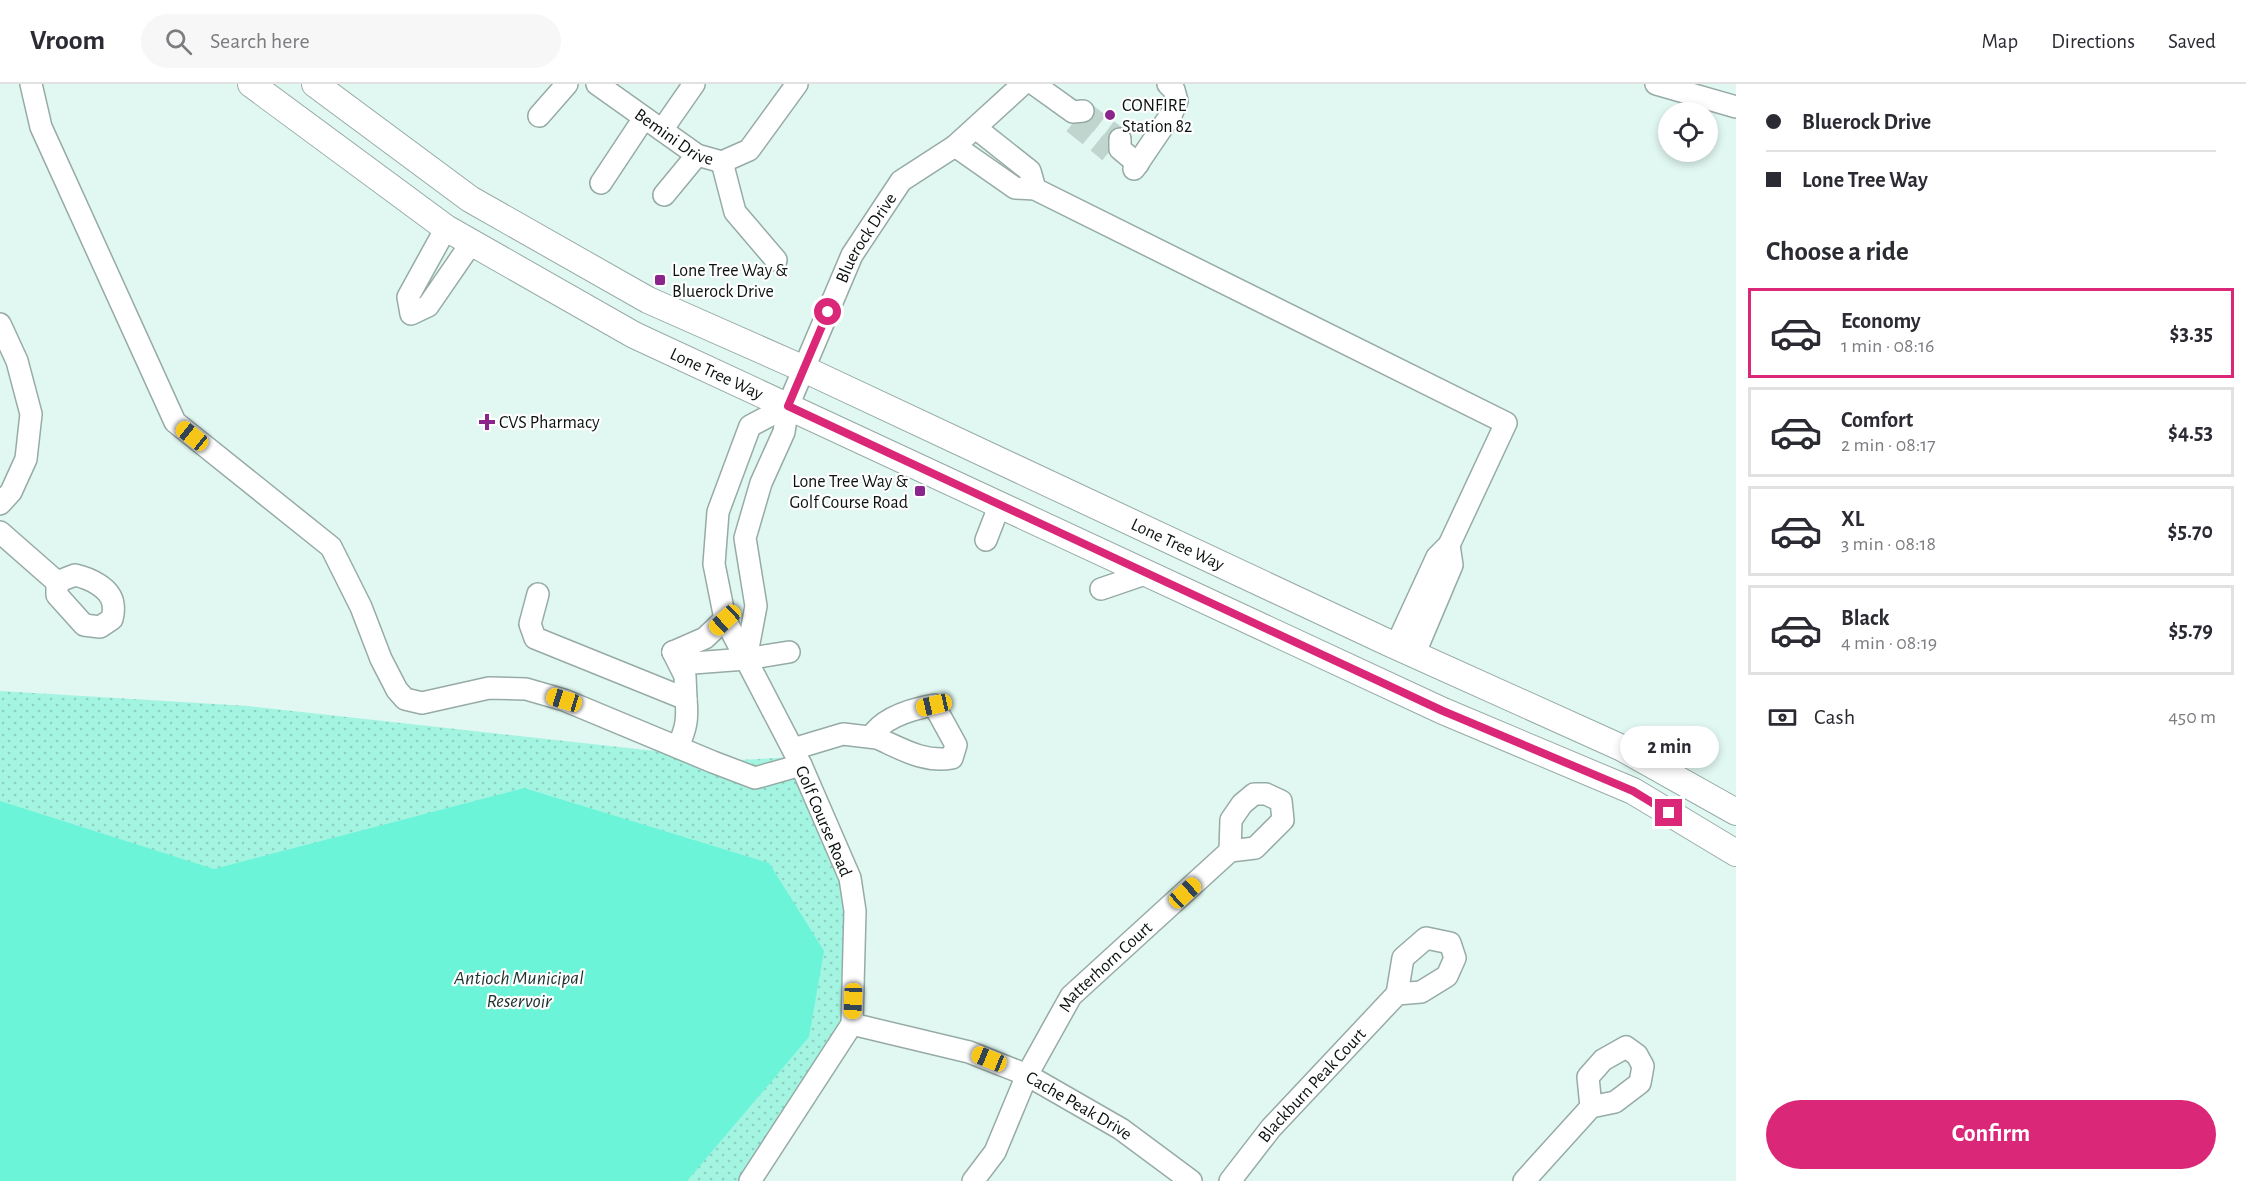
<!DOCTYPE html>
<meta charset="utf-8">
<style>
:root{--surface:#fff;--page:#f7f7f7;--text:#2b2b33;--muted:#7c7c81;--line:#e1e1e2;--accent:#db2777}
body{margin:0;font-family:"Alegreya Sans",sans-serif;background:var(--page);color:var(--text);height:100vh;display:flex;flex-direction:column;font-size:22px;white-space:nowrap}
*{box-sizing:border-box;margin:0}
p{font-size:20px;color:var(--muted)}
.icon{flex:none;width:33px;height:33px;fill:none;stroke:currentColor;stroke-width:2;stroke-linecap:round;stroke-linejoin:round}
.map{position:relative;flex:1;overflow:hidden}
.panel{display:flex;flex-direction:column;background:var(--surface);width:510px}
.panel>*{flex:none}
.top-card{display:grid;align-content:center;height:132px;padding:0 30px;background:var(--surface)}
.controls{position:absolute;left:1658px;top:18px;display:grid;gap:12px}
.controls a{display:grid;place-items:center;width:60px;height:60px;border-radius:50%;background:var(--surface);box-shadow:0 3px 9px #0003;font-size:30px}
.end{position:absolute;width:27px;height:27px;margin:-14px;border:8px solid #db2777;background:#fff;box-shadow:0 0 0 3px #fff}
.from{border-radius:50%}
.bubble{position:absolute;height:42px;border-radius:21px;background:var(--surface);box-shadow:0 3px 9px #0003;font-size:20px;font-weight:600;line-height:42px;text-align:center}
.car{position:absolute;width:18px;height:36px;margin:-18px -9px;border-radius:8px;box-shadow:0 0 4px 2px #0007;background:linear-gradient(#f5c518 24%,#345 0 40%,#f5c518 0 76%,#345 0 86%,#f5c518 0)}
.top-card b{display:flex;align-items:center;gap:21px;height:57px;font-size:22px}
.top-card b+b{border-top:2px solid var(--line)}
.top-card i{width:15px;height:15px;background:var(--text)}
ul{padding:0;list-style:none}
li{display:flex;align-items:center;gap:18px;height:90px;margin:0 12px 9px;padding:0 18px;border:3px solid var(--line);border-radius:0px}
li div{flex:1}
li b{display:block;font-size:22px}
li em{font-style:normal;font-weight:600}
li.current{border-color:var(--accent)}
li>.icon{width:54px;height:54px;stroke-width:1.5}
h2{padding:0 30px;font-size:27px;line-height:72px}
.pay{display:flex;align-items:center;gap:15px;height:66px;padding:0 30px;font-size:22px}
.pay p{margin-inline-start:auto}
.action{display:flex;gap:12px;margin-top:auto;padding:12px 30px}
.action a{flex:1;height:69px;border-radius:36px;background:var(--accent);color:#fff;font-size:24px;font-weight:600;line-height:69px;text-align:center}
header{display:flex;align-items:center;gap:36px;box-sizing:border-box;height:84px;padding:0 30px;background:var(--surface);border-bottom:2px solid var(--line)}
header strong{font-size:28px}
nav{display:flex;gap:33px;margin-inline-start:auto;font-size:21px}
.search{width:420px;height:54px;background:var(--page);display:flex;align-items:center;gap:15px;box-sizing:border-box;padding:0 21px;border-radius:33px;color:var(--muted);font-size:22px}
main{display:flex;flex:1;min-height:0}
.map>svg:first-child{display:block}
.grass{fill:url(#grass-dots)}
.water{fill:#6cf4d9}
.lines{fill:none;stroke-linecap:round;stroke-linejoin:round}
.minor-tunnel{stroke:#c1d5cf;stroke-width:21;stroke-dasharray:21 10;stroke-linecap:butt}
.minor-casing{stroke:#97aba6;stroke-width:24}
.major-casing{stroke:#97aba6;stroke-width:28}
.minor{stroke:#fff;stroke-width:21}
.major{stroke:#fff;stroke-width:26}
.route{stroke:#db2777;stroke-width:8}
.poi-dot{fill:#8b248b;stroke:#fefefe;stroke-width:2}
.labels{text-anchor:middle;stroke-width:4.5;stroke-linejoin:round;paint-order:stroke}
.poi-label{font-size:18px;fill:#0b1210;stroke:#fefefe;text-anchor:start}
.street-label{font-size:18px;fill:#0b1210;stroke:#fefefe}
.water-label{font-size:20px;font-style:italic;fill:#1a312c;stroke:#fefefe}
</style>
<header>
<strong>Vroom</strong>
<div class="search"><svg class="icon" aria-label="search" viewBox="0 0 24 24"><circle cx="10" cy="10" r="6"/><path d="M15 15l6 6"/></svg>Search here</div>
<nav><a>Map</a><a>Directions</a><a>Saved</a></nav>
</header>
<main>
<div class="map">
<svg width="1736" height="1097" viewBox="0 0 1736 1097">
<defs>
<pattern id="grass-dots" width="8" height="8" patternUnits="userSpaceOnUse" patternTransform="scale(1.5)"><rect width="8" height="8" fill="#a3f5e2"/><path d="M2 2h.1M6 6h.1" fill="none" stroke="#8bd1c1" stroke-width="1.8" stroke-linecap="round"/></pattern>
</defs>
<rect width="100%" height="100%" fill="#e1f7f1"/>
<!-- grass -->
<path class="grass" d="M0,607L248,622L737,676L797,673L850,794L852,940L750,1097H0Z"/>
<!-- water -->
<path class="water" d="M524,704L769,779L824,867L809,953L687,1097H0V717L214,785Z"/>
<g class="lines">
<!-- minor-tunnel -->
<path class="minor-tunnel" d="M1083,27L1120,55
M1073,39L1109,68"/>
<!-- minor casing -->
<g class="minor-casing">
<g id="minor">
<path d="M31,0L41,43L175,338L331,463L361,523L381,575L397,606L405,615L422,619L489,604L526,605L564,616L713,678L755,694L801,681"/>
<path id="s1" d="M597,0L697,71L722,78L749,66L797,0"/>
<path d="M1034,0L1073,28L1083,27"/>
<path d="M1656,0L1736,23"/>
<path d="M539,32L567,0"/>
<path d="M977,45L1030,87L1035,105"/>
<path d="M662,46L694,0"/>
<path d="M1120,55V65L1138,80"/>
<path d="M955,62L1015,104L1035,105L1506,339L1449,461L1437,473L1396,562"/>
<path d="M722,78L735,128L776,176"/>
<path d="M1134,85L1172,29L1177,17L1174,6L1168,0"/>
<path d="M601,99L644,34"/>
<path d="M664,111L697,71"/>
<path d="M446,144L408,213L411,230L428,222L472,158"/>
<path d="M0,240L17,277L31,330L26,375L11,408L0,420"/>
<path d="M0,448L57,498"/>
<path d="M986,456L1000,420"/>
<path d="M75,491C89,494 111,504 113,520C114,525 113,531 112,535L100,543L84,541L57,511V498Z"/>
<path d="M1101,505L1148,489"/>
<path d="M538,510L530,540L535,554L686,615L685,592L673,568"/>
<path d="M673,568L693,579L746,575L789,568"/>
<path d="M673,568L705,554L725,535"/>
<path d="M1414,571L1452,481L1449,461"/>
<path id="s2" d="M746,575L756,522L745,454L761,399L784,348L788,322L852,171L901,97L955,62L1023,0"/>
<path d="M678,663C686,644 688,636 686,615"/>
<path d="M793,665L843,650L877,654C902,665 924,679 952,674L956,661L934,621C912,625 883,633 871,653"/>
<path id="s3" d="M852,940L969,968L1027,991L1121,1045L1191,1097"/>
<path d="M750,1097L852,940L855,827L850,794L801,681L725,535L714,480L718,428L750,342L788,322"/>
<path id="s4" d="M973,1097L995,1068L1027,991L1071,912L1230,767L1255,764L1283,736L1281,717L1266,710H1254L1242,720L1231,736L1230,767"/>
<path id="s5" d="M1230,1097L1271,1044L1397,910L1403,874L1426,854L1450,859L1455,874L1447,892L1421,908L1397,910"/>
<path d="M1524,1097L1591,1023L1615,1018L1640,999L1643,982L1637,971L1626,963L1603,976L1588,993L1591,1023"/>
</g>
</g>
<!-- major casing -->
<g class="major-casing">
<g id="major">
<path id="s6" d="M251,0L446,144L634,251L1443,627L1633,707L1736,769"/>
<path id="s7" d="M315,0L470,115L648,216L804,285L1389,559L1622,664L1736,728"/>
</g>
</g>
<!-- minor -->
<use href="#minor" class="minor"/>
<!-- major -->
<use href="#major" class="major"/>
</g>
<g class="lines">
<!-- route -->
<path class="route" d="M828,228L788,322L1443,627L1633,707L1669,729"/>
</g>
<!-- markers -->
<g class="poi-dot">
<circle cx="1110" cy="31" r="6"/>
<rect x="654" y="190" width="12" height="12" rx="3"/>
<path d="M484 329h6v6h6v6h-6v6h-6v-6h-6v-6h6z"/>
<rect x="914" y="401" width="12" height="12" rx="3"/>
</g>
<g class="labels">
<!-- poi labels -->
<g class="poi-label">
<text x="1122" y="27">CONFIRE<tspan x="1122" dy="21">Station 82</tspan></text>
<text x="672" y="192">Lone Tree Way &amp;<tspan x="672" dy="21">Bluerock Drive</tspan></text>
<text x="499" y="344">CVS Pharmacy</text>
<text x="908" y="403" text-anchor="end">Lone Tree Way &amp;<tspan x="908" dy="21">Golf Course Road</tspan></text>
</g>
<!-- street labels -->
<g class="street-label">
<text dy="6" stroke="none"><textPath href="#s1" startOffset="94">Bemini Drive</textPath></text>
<text dy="6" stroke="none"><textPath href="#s2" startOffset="448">Bluerock Drive</textPath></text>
<text dy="6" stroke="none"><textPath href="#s6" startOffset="550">Lone Tree Way</textPath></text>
<text dy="6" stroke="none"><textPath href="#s7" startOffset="981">Lone Tree Way</textPath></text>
<text transform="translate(824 737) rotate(67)" y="6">Golf Course Road</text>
<text dy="6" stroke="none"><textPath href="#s4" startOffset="255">Matterhorn Court</textPath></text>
<text dy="6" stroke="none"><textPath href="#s5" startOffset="126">Blackburn Peak Court</textPath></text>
<text dy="6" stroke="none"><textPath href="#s3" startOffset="243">Cache Peak Drive</textPath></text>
</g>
<!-- water labels -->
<g class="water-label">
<text x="519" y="900">Antioch Municipal<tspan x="519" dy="23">Reservoir</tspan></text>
</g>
</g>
</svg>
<div class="controls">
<a><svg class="icon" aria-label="locate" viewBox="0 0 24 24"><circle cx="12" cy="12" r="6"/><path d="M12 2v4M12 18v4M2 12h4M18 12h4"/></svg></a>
</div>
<i class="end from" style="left:828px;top:228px"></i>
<i class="end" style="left:1669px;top:729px"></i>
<div class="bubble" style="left:1620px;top:642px;width:99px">2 min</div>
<i class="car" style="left:192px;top:352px;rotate:309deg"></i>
<i class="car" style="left:725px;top:536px;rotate:227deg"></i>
<i class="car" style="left:564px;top:616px;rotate:287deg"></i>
<i class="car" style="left:934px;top:621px;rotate:257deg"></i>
<i class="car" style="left:1185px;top:809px;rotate:48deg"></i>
<i class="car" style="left:853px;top:917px;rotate:182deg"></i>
<i class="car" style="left:989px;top:975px;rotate:292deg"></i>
</div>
<section class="panel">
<div class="top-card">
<b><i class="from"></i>Bluerock Drive</b>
<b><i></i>Lone Tree Way</b>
</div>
<h2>Choose a ride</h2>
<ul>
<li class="current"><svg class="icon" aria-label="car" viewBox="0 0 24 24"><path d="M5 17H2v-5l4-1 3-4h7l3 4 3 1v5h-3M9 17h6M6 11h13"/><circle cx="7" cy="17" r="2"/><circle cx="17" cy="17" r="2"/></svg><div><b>Economy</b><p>1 min · 08:16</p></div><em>$3.35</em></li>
<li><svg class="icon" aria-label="car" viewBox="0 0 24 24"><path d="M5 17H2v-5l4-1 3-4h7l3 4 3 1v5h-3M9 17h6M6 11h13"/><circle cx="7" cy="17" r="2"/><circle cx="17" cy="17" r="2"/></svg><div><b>Comfort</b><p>2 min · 08:17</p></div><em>$4.53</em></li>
<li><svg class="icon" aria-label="car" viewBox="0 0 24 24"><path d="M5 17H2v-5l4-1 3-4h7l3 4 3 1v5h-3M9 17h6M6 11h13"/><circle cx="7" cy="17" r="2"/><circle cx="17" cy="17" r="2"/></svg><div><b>XL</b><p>3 min · 08:18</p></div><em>$5.70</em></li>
<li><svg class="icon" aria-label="car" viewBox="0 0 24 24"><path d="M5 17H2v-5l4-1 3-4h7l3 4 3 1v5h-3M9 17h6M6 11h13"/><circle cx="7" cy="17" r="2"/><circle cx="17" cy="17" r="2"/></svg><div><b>Black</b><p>4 min · 08:19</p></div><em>$5.79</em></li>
</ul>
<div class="pay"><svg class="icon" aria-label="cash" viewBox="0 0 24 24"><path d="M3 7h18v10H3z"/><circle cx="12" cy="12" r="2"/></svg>Cash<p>450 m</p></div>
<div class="action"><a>Confirm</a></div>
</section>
</main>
